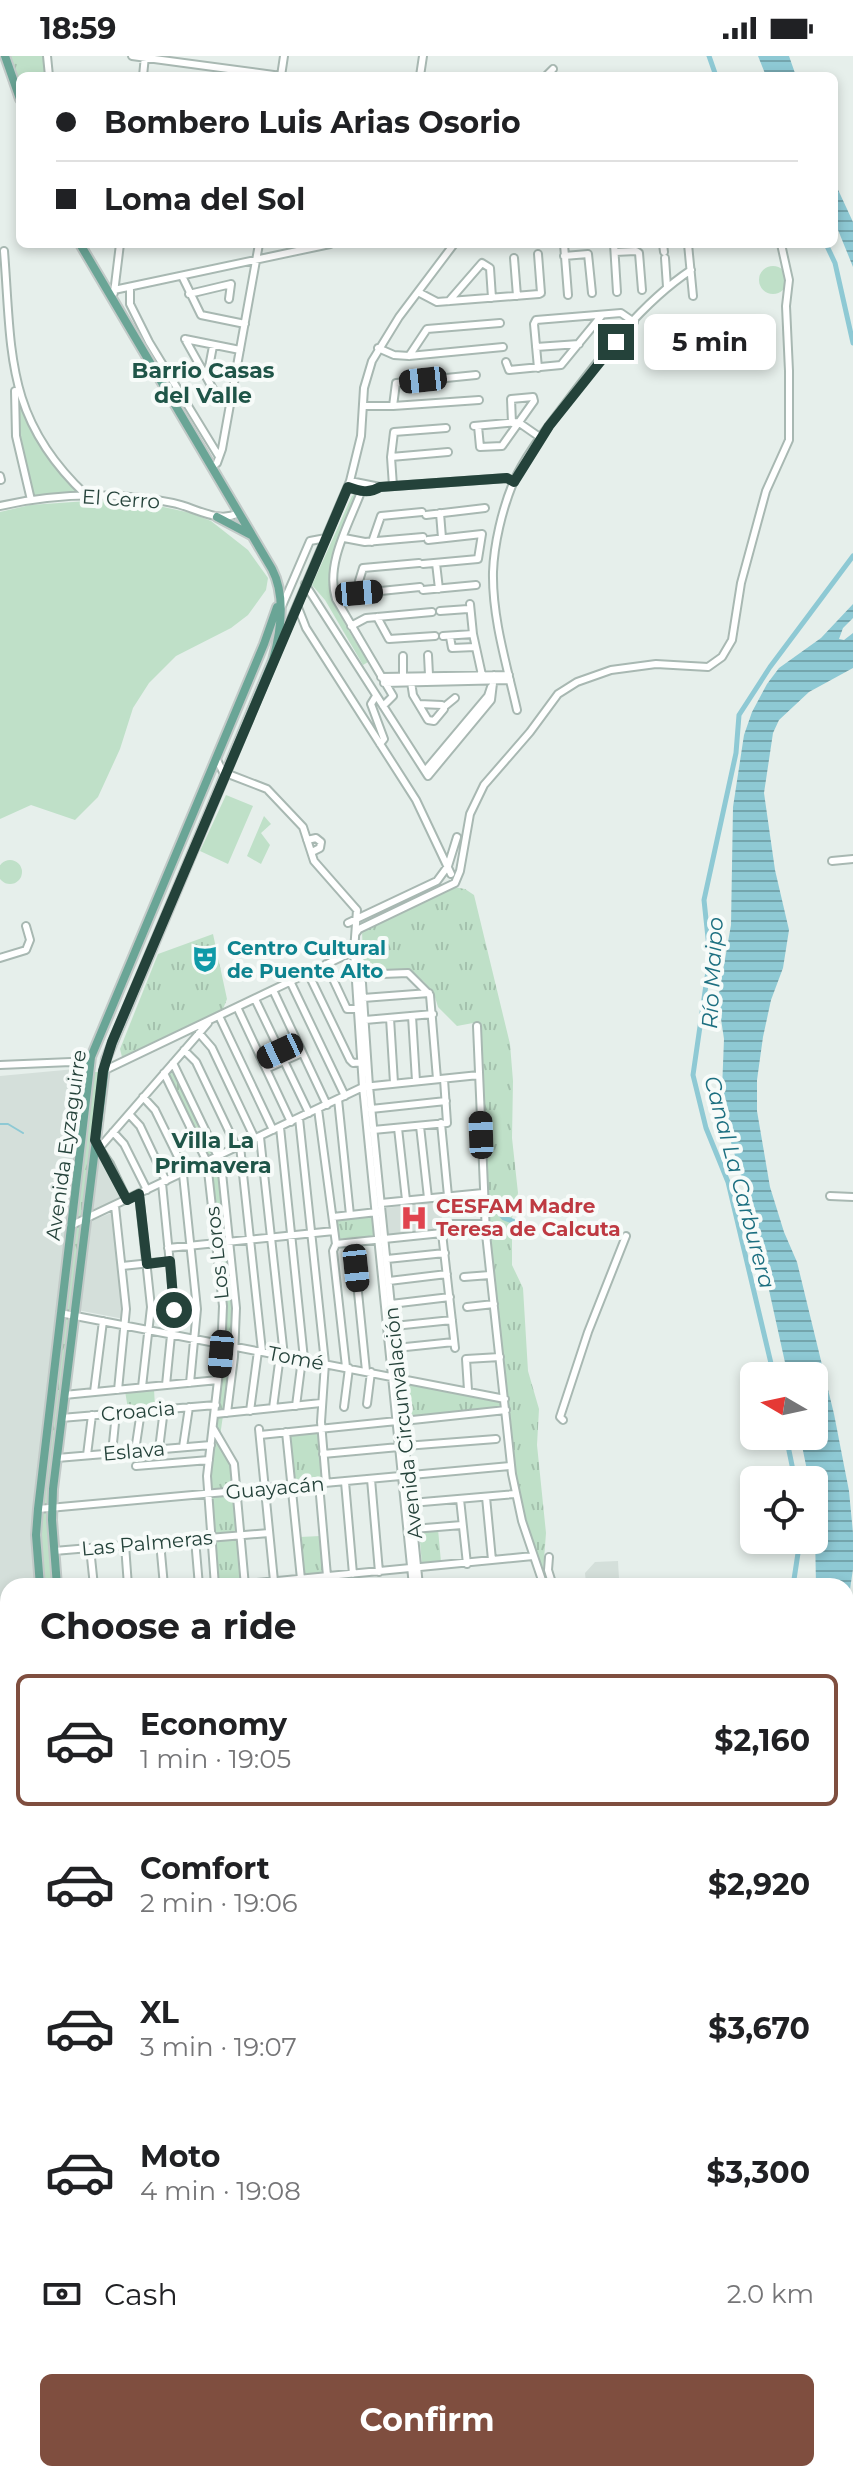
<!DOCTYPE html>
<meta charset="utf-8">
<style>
:root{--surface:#fff;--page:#f2f2f2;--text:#202124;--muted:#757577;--line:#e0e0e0;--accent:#7f4e3f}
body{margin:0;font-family:Montserrat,sans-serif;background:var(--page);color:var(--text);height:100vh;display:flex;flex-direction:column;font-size:30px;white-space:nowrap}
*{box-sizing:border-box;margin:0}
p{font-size:26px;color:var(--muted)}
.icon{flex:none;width:44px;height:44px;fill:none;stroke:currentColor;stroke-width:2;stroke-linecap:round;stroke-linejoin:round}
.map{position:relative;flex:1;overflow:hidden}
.details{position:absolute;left:0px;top:1522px;width:854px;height:904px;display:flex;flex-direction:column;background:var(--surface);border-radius:24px 24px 0 0;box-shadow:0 4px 12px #0003}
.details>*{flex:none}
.hud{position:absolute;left:16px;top:16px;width:822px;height:176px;border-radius:12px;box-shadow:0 4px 12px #0003;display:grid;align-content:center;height:176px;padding:0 40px;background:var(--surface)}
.needle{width:52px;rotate:279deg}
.fabs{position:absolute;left:740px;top:1306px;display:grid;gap:16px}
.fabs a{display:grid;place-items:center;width:88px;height:88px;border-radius:12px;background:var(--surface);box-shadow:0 4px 12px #0003;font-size:40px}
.end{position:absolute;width:36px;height:36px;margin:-18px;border:10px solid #24423a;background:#fff;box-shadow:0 0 0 4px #fff}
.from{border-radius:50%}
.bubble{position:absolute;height:56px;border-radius:12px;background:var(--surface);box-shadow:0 4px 12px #0003;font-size:26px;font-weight:700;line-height:56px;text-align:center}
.car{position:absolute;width:24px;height:48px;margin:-24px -12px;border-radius:10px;box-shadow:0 0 6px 2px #0007;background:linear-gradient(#222 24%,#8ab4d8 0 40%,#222 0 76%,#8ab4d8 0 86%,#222 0)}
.hud b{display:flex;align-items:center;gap:28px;height:76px;font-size:30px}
.hud b+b{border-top:2px solid var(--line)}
.hud i{width:20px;height:20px;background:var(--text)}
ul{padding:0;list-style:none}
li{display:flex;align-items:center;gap:24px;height:132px;margin:0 16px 12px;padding:0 24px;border:4px solid transparent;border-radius:12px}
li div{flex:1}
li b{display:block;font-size:30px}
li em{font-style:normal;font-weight:700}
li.selected{border-color:var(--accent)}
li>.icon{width:72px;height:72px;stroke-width:1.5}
h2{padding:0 40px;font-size:36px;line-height:96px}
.pay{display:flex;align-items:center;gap:20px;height:88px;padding:0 40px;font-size:30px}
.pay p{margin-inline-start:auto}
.cta{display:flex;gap:16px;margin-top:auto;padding:16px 40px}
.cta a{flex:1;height:92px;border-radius:12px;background:var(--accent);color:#fff;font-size:32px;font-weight:700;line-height:92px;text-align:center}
.status{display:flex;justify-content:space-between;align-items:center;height:56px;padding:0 40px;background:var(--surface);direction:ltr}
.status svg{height:22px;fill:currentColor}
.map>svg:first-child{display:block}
.built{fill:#d4dfda}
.grass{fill:#bfe0c8}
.park{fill:url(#park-tufts)}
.water{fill:url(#water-rules)}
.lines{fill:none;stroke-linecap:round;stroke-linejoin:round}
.stream{stroke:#8ec9d4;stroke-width:2}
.canal{stroke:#8ec9d4;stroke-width:5}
.minor-casing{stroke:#a8b8b2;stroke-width:10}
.major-casing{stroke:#c2cac8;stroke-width:12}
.minor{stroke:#fff;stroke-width:6}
.major{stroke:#6aa596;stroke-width:8}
.route{stroke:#24423a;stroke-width:10}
.labels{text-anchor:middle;stroke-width:8;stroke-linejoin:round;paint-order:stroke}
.street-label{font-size:20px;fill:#24423a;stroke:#f7fbf9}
.culture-label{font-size:20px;font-weight:bold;fill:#0d838f;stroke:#f7fbf9;text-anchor:start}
.health-label{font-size:20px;font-weight:bold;fill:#be3a42;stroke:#f7fbf9;text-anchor:start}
.neighbourhood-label{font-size:22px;font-weight:bold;fill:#1f5548;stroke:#f7fbf9}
.water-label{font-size:22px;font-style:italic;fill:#1c6f80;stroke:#f7fbf9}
</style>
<div class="status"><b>18:59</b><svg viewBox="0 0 49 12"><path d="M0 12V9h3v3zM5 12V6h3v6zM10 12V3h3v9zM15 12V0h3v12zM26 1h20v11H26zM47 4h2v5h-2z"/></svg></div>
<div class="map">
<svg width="853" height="2426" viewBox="0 0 853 2426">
<defs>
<pattern id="park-tufts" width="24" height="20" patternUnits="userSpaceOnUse" patternTransform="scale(2)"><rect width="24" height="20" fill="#bfe0c8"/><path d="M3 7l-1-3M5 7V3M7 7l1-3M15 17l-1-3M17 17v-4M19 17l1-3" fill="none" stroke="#a4c1ad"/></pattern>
<pattern id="water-rules" width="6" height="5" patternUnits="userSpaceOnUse" patternTransform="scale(2)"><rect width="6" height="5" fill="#8ec9d4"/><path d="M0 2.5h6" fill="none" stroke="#74a5ad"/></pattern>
</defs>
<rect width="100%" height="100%" fill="#e6efeb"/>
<!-- built -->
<path class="built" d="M86,1012L34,1443L35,1530H8V2181L0,2182V1020Z
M102,1100L123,1141L90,1158L97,1107Z
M440,1145L443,1173L388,1178L386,1152Z
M114,1156L124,1263L77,1254L88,1166Z
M618,1505L619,1523L586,1527L585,1517L595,1506Z
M846,2128L848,2133H853V2235L846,2236Z
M846,2356L853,2388V2426H809L805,2418H846Z
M8,2388V2418H54L52,2426H0V2396Z
M138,2418H222L223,2426H141Z
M500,2418H596V2426H501Z
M604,2418H767L769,2426H604Z"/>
<!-- grass -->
<path class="grass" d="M759 224a14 14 0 1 1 28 0a14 14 0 1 1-28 0Z
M15,338C32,379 48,405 80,436L33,440L18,379Z
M355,438C353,455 343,474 337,491C320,540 344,565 368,606L363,609L325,544L312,529L352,440Z
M102,444L145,447L191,457L211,465L248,494L268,522L266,534L248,559L231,572L176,600L149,627L133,652L120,693L98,741L75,764L31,749L0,763V456L30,449Z
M226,739L253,750L228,808L200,795Z
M264,760L271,768L261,777L270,789L261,808L247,800Z
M-2 816a12 12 0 1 1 24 0a12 12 0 1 1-24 0Z"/>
<!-- park -->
<path class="park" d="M9,0H45L48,20H20V32Z
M454,831L465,833L474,839L510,988L513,1025L512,1082L518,1137L512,1162V1209L523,1232L528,1315L539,1353L537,1389L546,1477L543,1517L529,1474L516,1425L488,1162L480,973L473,967L457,970L438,951L434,938L423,925L407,915L364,918L362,876Z
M213,878L227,943L223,953L122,1001L120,993L158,898Z
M174,1013L214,1096L207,1099L168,1019Z
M93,1016H98L100,1021L50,1443L56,1530H43L39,1478Z
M218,1105L235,1258L234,1285L220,1380L216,1372L227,1256L210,1108Z
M373,1160L376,1183L337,1186L335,1164Z
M404,1325L502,1344L504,1353L407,1361Z
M154,1333L155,1351L128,1353L125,1335Z
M318,1376L322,1425L294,1428L289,1378Z
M219,1385L231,1406L243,1530H219L210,1419L213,1389L214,1386Z
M438,1473L441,1506L422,1508L419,1475Z
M320,1480L323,1518L303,1520L300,1481Z"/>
<!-- water -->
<path class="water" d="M758,0H789L796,20H766Z
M834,125L853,166V211L834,164Z
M853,548V562L843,572L839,583L844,584L853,577V612L809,636L779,664L773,677L764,737L775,814L789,874L783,912L771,944L763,981L757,1024V1055L770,1131L784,1176L797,1206L834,1358L849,1435L853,1477V1513L846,1561V1530H816L814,1424H809L800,1380H814V1320H788L752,1157L727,1073L722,1034L724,983L718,943L731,869L733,751L744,679L752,656L767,628L779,612L821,582Z"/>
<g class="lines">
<!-- stream -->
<path class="stream" d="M0,1068H8L23,1077"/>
<!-- canal -->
<path class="canal" d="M709,0L716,20
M826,188L835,207L853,287
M487,1143L504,1162L521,1168
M774,1320L728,1126L706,1072L693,1019L710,901L704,844L736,697L739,659L770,611L853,500
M786,1380L795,1424
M793,1530L800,1484
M792,2418L796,2426"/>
<!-- minor casing -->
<g class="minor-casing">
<path id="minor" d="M47,0L49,20
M132,0L281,20L284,0
M143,20L145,0
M420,20L423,0
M546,20L553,13
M564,188L568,239
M614,188L617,236
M663,188L664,196
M688,188L693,240
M4,195C12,297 5,363 86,439
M615,196L636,195L639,197L642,234
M564,200L588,198L592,237
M514,202L517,240
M665,202L667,231
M182,220L201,259L245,268
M130,231V248L149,286L218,399
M114,234L330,188
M418,236L437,246L539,238L541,237L538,198
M114,237L120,188
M189,238L231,228
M229,243L231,228
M449,245L482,207L490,212L492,242
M185,283L213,333
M185,283L240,294
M536,291L579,288
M378,292L394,299L409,300L503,291
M409,300L427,273L500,267
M506,306L509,314L561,309L602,259
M538,312L534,268L536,264L621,257L634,266
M207,322L213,290
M15,335L16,380L31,444
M363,350H393L479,344
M393,350L396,327L476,319
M474,370L518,366L541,382
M478,370L480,391L502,390L534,345L533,341L511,343L512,367
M391,401L448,396
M212,411L217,407L222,393L259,188
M0,420L1,424
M350,425L380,431
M393,430L391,401L394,376L446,372
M348,431L361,436L380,431L507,422L514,426
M361,436C349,468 325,508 336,543L393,640L383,650
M0,450C57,437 116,436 173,447C194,451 218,468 238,457
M440,457L442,482
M426,459L485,452
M344,482L365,486L423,481
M372,486L381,460L422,456
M436,507L439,533
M423,508L478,503L482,478L428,484
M305,528L428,720L491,644L494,619
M423,534L476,529
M359,537V525L363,512L419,507
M336,543L351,538L420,531
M470,548L473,578L482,619
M297,549L306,572L416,744L451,818
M282,550L310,485L326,482
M440,555L468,553
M377,561L389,583L435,580
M351,570L366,562L432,556
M443,580L473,578
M450,581L452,592L475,591
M280,589L350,425L361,380L364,332L372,305L399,261L454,188
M428,599L429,619
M403,620V600
M381,621L509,619
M411,626L413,639L428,664L434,665L444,653L442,649L419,648
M384,627L510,624
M376,640L371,648L384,683L380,688
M444,651L455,642
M517,654C507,610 492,562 493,516C494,488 502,454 513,427C525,400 545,375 563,351C600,302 640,248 691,214
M217,704L223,716L267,733L303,771L314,805L357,854L354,895L363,1031L413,1530
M425,715L488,640L491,631
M307,784L316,782L321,786L320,792L312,796
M832,805L853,803
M348,867L437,825L448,810L457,781
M356,877L359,873L455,827L460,815L470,758L484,729L530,676L558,638L577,626L611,614L656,608L708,611L722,601L732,584L741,527L760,457L766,435L789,384V315L786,250L789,224L781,188
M0,902L26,894L30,884L26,870
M326,908L347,953H358
M308,917L350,1004L353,1007L362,1006
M356,919L362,927L369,1030L419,1530
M356,919L408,917L430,939L437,1023
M290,925L345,1040
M273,934L327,1049
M363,942L429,937
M255,943L280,995
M237,951L291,1066
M219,960L273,1074
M412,960L416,1025
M390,962L394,1027
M365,964L433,958
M477,970L486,1178L512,1418L522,1465L544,1530
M199,977L212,992L255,1083
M184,994L196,1006L237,1092
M262,1004L297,987
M284,1005L309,1057
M173,1007L221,1107L236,1252L234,1301L227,1357
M0,1009L71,1006L90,1008
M266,1013L302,997
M103,1015L354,895
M164,1017L207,1106L223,1250L221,1298L207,1420L215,1530
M143,1041L155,1054L182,1109L197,1253L190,1327
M338,1043L350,1159
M318,1053L336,1188L333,1195L346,1311
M371,1053L446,1045
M129,1058L140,1070L166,1125
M299,1062L325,1307L321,1366L326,1427
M441,1067L448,1140
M420,1070L428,1142
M280,1071L304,1303
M398,1072L406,1144
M373,1074L447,1067L444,1023
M113,1076L124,1088L147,1134
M260,1081L284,1300
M240,1090L262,1295
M98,1091L110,1108L127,1144
M95,1097L208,967
M162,1127L174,1249L166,1329
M139,1138L151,1251L142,1331
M830,1140L853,1141
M381,1147L483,1137
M115,1150L126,1253L118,1334
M333,1161L377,1156
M453,1168H486
M70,1170L363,1031L479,1019
M353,1187L366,1315
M336,1188L442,1177L455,1292
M168,1192L334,1175
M387,1203L445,1197
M122,1210L170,1205
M464,1221L490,1219
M389,1225L447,1218
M391,1248L450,1241
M467,1251L494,1248
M60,1257L505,1343
M394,1270L452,1264
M396,1292L454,1286
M468,1334L466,1303L500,1301
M94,1336L103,1265
M64,1339L218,1324
M367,1348L371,1316
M296,1350L302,1303
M344,1351L349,1312
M273,1352L280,1299
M250,1355L258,1295
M215,1358L321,1347
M61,1362L216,1349
M563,1364L560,1361L588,1276L626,1180
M403,1365L506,1354
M213,1372L234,1408L245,1530
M259,1373L274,1525
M286,1376L301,1523
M260,1379L397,1365
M405,1390L496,1383
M183,1391L189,1351
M159,1393L164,1353
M135,1395L141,1355
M112,1397L116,1357
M323,1398L399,1391
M87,1399L92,1359
M57,1402L211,1389
M136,1410L209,1404
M371,1423L379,1516
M345,1426L353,1518
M319,1428L327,1520
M486,1441L492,1504
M460,1443L467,1508
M411,1447L515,1438
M38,1453L511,1410
M413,1473L462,1469
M195,1483L199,1530
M160,1486L164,1530
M125,1489L128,1530
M90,1492L94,1530
M54,1495L269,1477
M549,1501L548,1514L553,1530
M225,1530L533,1500
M2,2187L4,2339
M846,2238H853
M846,2331L853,2365
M228,2418L229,2426
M329,2418V2426
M390,2418V2426
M443,2418V2426
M496,2418V2426
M599,2418V2426"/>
</g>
<!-- major casing -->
<g class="major-casing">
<path id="major" d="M5,0L20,43
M217,461L251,479
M40,1530L36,1479L38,1453L91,1001L264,588L277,551
M57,1530L52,1464L53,1433L106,1003L273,604C281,575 286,540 272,513L80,188
M56,2426L57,2418"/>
</g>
<!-- minor -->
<use href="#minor" class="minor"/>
<!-- major -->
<use href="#major" class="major"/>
</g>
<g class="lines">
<!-- route -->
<path class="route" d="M174,1254L170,1205L147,1208L139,1138L127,1144L95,1084L103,1015L112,986L348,431C359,435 369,438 380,431L507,422L514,426L549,370L616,286"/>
</g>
<!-- icons -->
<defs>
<g id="theatre-bare" transform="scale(2.16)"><path d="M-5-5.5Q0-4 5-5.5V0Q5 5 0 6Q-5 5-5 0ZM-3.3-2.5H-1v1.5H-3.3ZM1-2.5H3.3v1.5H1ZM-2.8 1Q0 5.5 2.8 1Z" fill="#0f9aa8" stroke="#f7fbf9" stroke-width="2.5" paint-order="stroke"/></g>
<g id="hospital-bare" transform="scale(2.16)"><path d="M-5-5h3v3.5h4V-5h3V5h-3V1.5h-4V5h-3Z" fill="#e0444e" stroke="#f7fbf9" stroke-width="2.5" paint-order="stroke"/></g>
</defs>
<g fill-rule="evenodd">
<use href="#theatre-bare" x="205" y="903"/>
<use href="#hospital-bare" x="414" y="1162"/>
</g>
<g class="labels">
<!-- street labels -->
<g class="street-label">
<text transform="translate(121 443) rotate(4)" y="7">El Cerro</text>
<text transform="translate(66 1089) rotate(-82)" y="7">Avenida Eyzaguirre</text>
<text transform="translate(217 1197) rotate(-96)" y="7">Los Loros</text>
<text transform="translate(296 1302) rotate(11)" y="7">Tomé</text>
<text transform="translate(138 1355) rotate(-5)" y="7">Croacia</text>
<text transform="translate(403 1367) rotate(-96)" y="7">Avenida Circunvalación</text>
<text transform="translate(134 1395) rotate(-5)" y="7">Eslava</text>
<text transform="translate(275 1432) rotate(-5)" y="7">Guayacán</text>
<text transform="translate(147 1487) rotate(-5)" y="7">Las Palmeras</text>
</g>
<!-- culture labels -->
<g class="culture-label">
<text x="227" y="899">Centro Cultural<tspan x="227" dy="23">de Puente Alto</tspan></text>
</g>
<!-- health labels -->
<g class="health-label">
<text x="436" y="1157">CESFAM Madre<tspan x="436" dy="23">Teresa de Calcuta</tspan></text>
</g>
<!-- neighbourhood labels -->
<g class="neighbourhood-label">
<text x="203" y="322">Barrio Casas<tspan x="203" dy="25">del Valle</tspan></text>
<text x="213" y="1092">Villa La<tspan x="213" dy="25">Primavera</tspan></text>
</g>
<!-- water labels -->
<g class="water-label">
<text transform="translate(712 917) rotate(-87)" y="8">Río Maipo</text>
<text transform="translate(740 1126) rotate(75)" y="8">Canal La Carburera</text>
</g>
</g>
</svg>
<div class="fabs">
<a><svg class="needle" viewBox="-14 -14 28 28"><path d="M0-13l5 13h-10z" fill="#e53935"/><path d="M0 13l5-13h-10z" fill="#757577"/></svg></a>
<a><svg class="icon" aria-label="locate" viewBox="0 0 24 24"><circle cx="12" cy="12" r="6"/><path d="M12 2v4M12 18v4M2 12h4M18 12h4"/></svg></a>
</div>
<i class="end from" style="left:174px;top:1254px"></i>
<i class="end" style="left:616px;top:286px"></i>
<div class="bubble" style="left:644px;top:258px;width:132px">5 min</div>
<i class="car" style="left:423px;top:324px;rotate:264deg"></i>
<i class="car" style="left:359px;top:537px;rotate:85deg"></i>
<i class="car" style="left:280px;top:995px;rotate:245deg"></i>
<i class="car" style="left:481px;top:1079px;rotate:358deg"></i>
<i class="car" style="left:356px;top:1212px;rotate:174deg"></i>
<i class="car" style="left:221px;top:1298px;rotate:185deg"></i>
<div class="hud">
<b><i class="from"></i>Bombero Luis Arias Osorio</b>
<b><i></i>Loma del Sol</b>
</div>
<section class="details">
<h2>Choose a ride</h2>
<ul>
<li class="selected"><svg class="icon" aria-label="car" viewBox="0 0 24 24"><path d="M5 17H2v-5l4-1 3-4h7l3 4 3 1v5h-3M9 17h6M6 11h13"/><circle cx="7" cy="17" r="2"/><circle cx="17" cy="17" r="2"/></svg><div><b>Economy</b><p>1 min · 19:05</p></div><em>$2,160</em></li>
<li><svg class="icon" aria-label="car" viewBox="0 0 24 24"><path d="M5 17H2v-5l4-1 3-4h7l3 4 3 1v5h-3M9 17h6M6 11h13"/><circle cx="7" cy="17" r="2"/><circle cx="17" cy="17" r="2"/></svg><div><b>Comfort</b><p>2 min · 19:06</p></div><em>$2,920</em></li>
<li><svg class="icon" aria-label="car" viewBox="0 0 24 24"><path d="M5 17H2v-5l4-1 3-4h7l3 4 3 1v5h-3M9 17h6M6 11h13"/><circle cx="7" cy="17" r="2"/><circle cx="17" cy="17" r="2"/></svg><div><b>XL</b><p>3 min · 19:07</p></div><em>$3,670</em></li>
<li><svg class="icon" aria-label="car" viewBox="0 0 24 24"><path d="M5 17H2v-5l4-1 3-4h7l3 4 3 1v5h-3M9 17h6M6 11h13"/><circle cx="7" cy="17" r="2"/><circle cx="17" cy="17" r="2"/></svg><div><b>Moto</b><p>4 min · 19:08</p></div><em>$3,300</em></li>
</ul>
<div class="pay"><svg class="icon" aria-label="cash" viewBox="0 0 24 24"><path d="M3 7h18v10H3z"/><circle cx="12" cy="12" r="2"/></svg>Cash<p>2.0 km</p></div>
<div class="cta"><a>Confirm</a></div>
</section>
</div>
